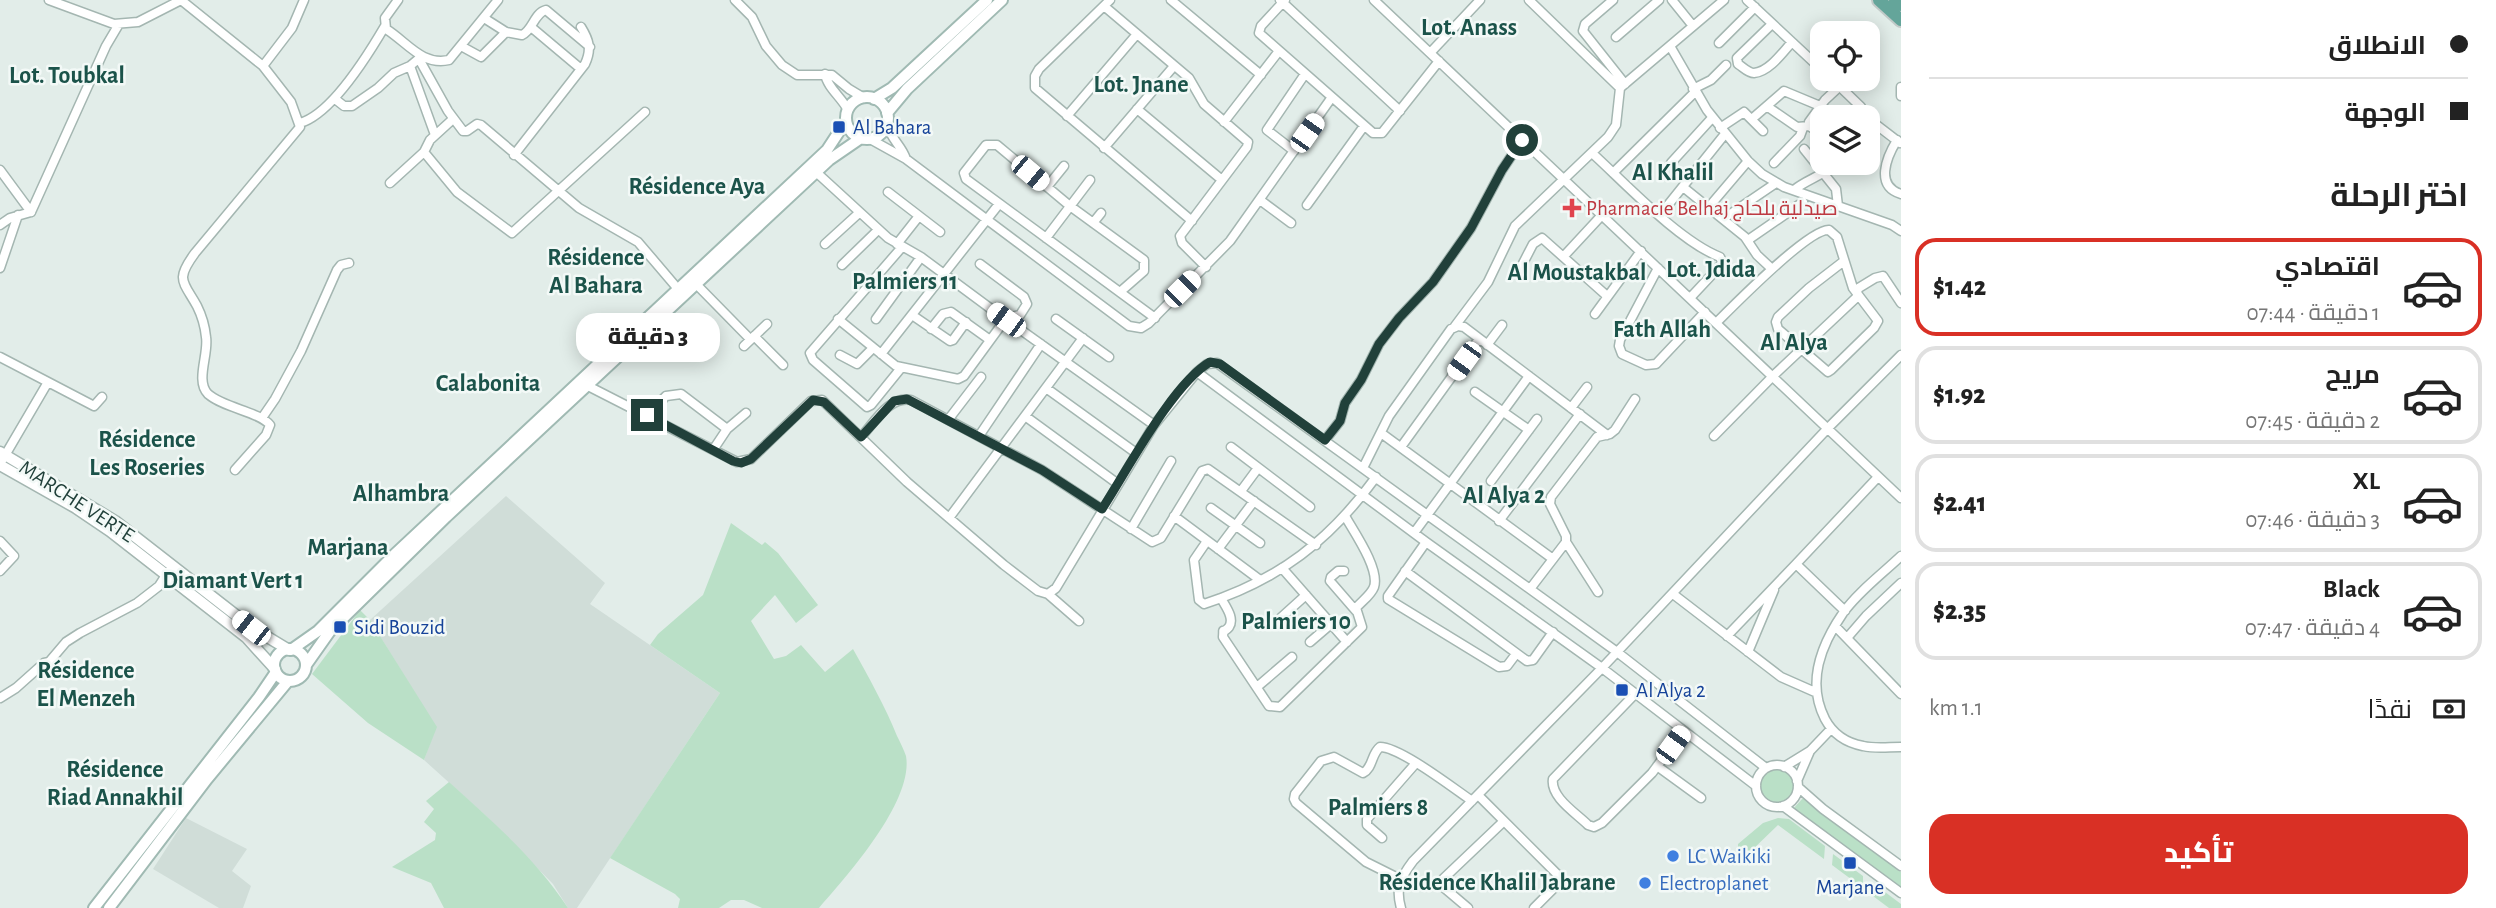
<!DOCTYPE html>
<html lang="ar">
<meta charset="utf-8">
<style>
:root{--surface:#fff;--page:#f2f2f2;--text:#222;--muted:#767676;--line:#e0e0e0;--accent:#d93025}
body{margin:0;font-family:"Alegreya Sans",Cairo,sans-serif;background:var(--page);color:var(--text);direction:rtl;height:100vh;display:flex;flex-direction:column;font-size:26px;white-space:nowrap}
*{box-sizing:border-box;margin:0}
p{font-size:23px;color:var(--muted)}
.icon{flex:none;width:38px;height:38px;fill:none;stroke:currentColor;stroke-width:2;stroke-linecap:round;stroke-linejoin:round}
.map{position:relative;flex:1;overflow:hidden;direction:ltr}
.side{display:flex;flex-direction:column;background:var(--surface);width:595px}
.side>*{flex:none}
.banner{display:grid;align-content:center;height:154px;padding:0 28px;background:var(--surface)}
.buttons{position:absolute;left:1810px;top:21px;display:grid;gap:14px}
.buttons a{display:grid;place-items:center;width:70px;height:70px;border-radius:14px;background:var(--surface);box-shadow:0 4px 18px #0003;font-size:35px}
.end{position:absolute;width:32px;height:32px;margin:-16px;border:9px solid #21403a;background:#fff;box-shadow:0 0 0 4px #fff}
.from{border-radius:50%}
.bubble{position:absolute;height:49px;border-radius:21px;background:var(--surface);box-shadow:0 4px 18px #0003;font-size:23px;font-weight:800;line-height:49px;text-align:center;direction:rtl}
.car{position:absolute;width:21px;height:42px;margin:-21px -10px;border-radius:9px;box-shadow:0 0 5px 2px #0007;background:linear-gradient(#fff 24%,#345 0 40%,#fff 0 76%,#345 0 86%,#fff 0)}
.banner b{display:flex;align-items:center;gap:24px;height:66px;font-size:26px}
.banner b+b{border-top:2px solid var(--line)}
.banner i{width:18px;height:18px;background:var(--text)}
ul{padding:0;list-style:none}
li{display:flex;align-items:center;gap:21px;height:98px;margin:0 14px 10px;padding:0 14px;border:4px solid var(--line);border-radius:21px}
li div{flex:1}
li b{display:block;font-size:26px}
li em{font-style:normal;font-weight:800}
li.current{border-color:var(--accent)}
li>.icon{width:63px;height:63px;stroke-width:1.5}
h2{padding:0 28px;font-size:32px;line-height:84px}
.pay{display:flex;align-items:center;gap:18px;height:77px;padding:0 28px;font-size:26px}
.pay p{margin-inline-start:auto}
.action{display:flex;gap:14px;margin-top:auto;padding:14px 28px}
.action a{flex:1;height:80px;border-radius:21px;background:var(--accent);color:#fff;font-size:28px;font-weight:800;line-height:80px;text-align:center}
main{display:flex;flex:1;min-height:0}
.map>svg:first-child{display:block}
.built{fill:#d0ddd8}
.green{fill:#bae0c7}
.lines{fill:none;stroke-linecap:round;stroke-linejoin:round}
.minor-casing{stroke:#a4b6b1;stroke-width:11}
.tertiary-casing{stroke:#a4b6b1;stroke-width:13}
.secondary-casing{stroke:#a0bab3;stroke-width:14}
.primary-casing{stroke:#c1cac8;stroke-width:16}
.minor{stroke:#fff;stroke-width:8}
.tertiary{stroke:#fff;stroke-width:10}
.secondary{stroke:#fff;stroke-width:10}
.primary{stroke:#64a59a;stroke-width:12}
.route{stroke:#21403a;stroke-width:9}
.transit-dot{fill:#1a4fb4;stroke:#f3f9f7;stroke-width:2.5}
.health-dot{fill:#e0444e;stroke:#f3f9f7;stroke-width:2.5}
.shop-dot{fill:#3f7fe0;stroke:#f3f9f7;stroke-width:2.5}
.labels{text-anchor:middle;stroke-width:5;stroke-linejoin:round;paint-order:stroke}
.transit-label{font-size:21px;fill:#164399;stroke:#f3f9f7;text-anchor:start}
.health-label{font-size:21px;fill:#be3a42;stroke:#f3f9f7;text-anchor:start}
.street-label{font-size:21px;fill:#21403a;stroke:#f3f9f7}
.shop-label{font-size:21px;fill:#366cbe;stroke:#f3f9f7;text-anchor:start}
.quarter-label{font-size:24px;font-weight:bold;fill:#1b534a;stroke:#f3f9f7}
</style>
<main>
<section class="side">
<div class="banner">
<b><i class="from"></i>الانطلاق</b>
<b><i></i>الوجهة</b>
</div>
<h2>اختر الرحلة</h2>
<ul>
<li class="current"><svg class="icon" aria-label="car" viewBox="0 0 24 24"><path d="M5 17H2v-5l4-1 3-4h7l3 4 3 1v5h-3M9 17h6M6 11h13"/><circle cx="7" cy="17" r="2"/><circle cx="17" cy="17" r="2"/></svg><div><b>اقتصادي</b><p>1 دقيقة · 07:44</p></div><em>$1.42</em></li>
<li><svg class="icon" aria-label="car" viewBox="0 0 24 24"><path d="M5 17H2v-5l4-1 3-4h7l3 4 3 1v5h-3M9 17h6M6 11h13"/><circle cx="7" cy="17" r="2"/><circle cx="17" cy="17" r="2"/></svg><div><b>مريح</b><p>2 دقيقة · 07:45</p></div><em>$1.92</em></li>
<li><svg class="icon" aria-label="car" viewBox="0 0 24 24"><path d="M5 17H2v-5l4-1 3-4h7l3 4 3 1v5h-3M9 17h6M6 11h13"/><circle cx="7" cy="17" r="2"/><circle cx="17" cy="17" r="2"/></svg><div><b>XL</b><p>3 دقيقة · 07:46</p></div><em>$2.41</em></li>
<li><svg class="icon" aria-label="car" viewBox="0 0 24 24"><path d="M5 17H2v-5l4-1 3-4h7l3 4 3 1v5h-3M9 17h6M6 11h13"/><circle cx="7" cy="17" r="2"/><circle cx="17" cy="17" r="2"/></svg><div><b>Black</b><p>4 دقيقة · 07:47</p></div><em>$2.35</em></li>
</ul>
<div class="pay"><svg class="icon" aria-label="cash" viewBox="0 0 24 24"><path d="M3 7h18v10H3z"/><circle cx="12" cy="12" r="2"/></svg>نقدًا<p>1.1 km</p></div>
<div class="action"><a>تأكيد</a></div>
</section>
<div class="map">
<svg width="1901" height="908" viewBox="0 0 1901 908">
<rect width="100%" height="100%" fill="#e2ede9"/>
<!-- built -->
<path class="built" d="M506,496L605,583L590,604L720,693L577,908H568L553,884L485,815L424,760L436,727L370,620Z
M186,818L247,849L232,871L251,886L243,908H219L153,869Z"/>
<!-- green -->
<path class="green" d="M731,523L762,545L765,542L778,553L818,605L796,623L775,595L751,621L774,659L786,656L801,645L825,672L853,649C869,678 885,706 897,736C900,742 904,750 906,756C914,801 847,876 819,908H762L744,900H731L719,908H678L680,899L675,894L610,858L720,693L650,645L658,634L703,595Z
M360,610L370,620L437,727L424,760L368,723L312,674Z
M1759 786a18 18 0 1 1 36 0a18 18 0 1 1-36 0Z
M449,782C491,820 537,860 568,908H444L431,883L392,867L435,840L436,833L424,822L434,809L426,801Z
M1803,798L1901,872V888L1793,809Z
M1778,818L1789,819L1825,846L1824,859L1778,825L1749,853L1738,847V844L1763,823Z
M1833,854L1863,876V888L1832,865Z
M1873,883L1901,904V908H1889L1873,896Z"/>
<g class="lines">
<!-- minor casing -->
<g class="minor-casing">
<path id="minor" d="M49,0L114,24L138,22L181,0
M181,0L263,66
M398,0L385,18L386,29C407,42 422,66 449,60L498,0
M735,0L752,17L766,46L782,65L797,75H832L849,89L864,98
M1110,0L1039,69L1035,76V88L1192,221
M1171,0L1261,75
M1280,0L1400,111
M1285,0L1261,26L1259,33L1373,133H1382L1439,61
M1374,0L1901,498
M1613,0L1585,24L1583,31L1625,84
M1672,0L1693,26
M1747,0L1822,70
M1104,6L1189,78L1204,104L1248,142L1247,147L1180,236L1182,243L1206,267
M484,18L506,32L522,35C533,30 534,13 546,10L590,47
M1772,24L1737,58L1738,64C1743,67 1748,73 1754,73C1769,72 1783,52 1792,42
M531,27L581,69
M1616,37L1659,0
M1719,43L1755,7
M461,46L481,57L506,32
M1670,46L1707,110L1748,161L1762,174L1784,187L1892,225L1901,231
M1430,53L1480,0
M419,59L448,111L463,131H467L477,124L481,125L579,208L638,242L678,289
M410,66L435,135
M825,74C827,87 842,98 848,110
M1832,79L1861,107L1860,117
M1901,87V96
M1620,88L1724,0
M1693,89L1711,80L1726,65
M335,99L344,106H352L378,88L394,73L410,66L422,56
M1768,107L1797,127L1809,126
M1137,109L1222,180
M1861,113L1900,143
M1067,116L1137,34
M1753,118L1784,91L1820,106
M887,121C890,140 901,144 906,159
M1224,122L1279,51
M300,123C332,114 368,55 385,26
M1720,128L1744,112L1763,131
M1822,134L1809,126V122L1825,100L1840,86
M870,139L906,159L1129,326L1141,328L1149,323L1230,241L1332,97
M1897,140C1886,158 1875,186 1901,194
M1104,148L1174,66
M1804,149L1836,189L1838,206
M1294,151L1267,130L1305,74
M424,152L457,192L512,233L645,112
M1592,153C1626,184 1679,241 1720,257L1722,262L1720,266L1690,298
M514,155L585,64C592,49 589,40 581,27
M1671,163L1712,118
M1774,163L1800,136L1803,128
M0,170L31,212
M816,172L888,238L921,257L1006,320
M1613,173L1695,92
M390,183L424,152L430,140L453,119
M1047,187L1064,166
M1683,187L1745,237L1757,255L1772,269
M1794,190C1807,179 1824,176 1835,163
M888,192L940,232
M1260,200L1291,223
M1307,205L1364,126
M1708,208L1748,161
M31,212L106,46L119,24
M1660,215L1725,134
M1723,219L1776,183
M1093,223L1101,213
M0,225L10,218L31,212
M1046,238L1090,180
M1748,240L1803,202
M825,244L859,213
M897,244L919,216
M1564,256L1602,215
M842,265L878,230
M0,268L18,215
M1658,268L1620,340L1619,346L1622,354L1646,365L1656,364L1705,312
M1518,273L1533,244L1542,238L1607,296
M697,285L750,339
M1120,292L1144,271V260L1070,206L997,145H986L964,173L966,179L1155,318
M1595,314L1641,251
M912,315L950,341L953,340L966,322
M838,319L896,366L958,379L964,376L1002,324L1011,317L1020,315L1027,304L1024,297L980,264
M876,319L921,257
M1056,319L1109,357
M1717,322C1734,305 1810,228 1829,230L1837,237L1853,288L1878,321L1874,328L1831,370L1828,372L1778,329L1776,322L1778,317L1809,288L1844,261
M1455,326L1488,282L1515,226L1608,137L1616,125L1620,88L1529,0
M931,329L943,314L951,312L990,340
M1021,330L1154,425
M754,336L783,365
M1487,345L1502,325
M744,346L767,324
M881,354L999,204
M840,355L857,364L873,348
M0,357L48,382L0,464
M901,368L871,405L867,407L813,360L810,353L902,247
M1197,372L1426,542L1602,668L1756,786
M48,382L94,406L102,397
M588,386L737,462L751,459L811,401L822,400L907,482L1004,565L1038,591L1048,594L1056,588L1154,425L1197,372L1207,364L1217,363L1617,652L1766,768
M1046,388L1136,453
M1475,392L1529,430
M1571,408L1587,387
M647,415L666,396L681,394L727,429
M1025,416L1118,484
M262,418L275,399L301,351L337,270L341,265L349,263
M948,420L981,377
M1381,433L1553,559
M979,436L1041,344
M1714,436L1773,376L1858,296L1857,289L1875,278L1883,276L1901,303
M861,437C874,423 890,395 911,400L1042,470L1152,542L1161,538L1202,471L1208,469L1316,545
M1325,440L1340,421L1345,403L1361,380L1379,344L1399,318L1433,282L1471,228L1502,170L1522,140
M1231,447L1310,507
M1401,447L1479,339
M713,450L727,429L746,413
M1363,468L1389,416L1451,329L1458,326L1464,327L1607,435
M235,470L266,435L270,425C260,412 224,408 208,394C195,381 209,354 206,337C205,327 201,314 197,306C183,281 175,280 195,253L300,127L291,102L263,66L292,28L304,0
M1491,481L1537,419
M1241,491L1258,468
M1211,508L1260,543
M1174,516L1260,580
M949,518L1083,338
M1499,521L1580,414
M1131,529L1171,461
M1414,533L1529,376
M0,541L14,556L0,571
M1207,541L1194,560L1199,600L1204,604C1279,580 1330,540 1376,477
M1426,542L1388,596V599L1499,667L1507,666L1516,654
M1566,542L1598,592
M1218,549L1254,501
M1901,556C1882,574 1858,592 1843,613C1821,645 1806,682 1825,719C1833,734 1847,743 1863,746C1876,749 1888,747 1901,747
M1282,568L1347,642
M1344,571H1338L1331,577L1330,581L1356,611
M1405,571L1527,661L1533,660L1553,632
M1530,589L1566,542V536L1550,504L1551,497L1597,437L1610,434L1615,430L1635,399
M1048,594L1079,621
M1673,594L1781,677L1815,692
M1221,598C1225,606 1235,618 1229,627C1221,636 1224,625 1223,637L1269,706L1280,707L1362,627L1356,608C1362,601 1371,595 1374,587C1380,569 1354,532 1345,516
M1845,611L1796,564L1878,477
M1275,623L1306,595
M1835,626L1901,694
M1727,636L1796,564
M1847,638L1866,616L1901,583
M1310,642L1331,624
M1748,652L1774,590
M1257,687L1292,657
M1635,694L1553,779C1550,797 1576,813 1588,825L1594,827L1602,823L1652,773L1683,731
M0,698L16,688L44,663L49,662L66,642L80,633L137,603L159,586L168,572
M1756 786a21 21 0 1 1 42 0a21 21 0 1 1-42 0Z
M1657,766L1701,798
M1784,767L1810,751L1831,729
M1797,781L1810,751
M1798,787L1823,809L1901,866
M1478,795L1558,875L1559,883L1534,908
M1783,806L1901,893
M1382,838L1367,825V819L1416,763
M1400,879L1366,862L1296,803L1294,799L1295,794L1321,761L1334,757L1363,773C1373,768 1371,754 1380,747C1400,747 1453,788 1472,801
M1401,908C1395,887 1401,877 1413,861L1602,668L1829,427L1901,355
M1468,908L1442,886L1443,879L1504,821"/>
</g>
<!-- tertiary casing -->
<g class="tertiary-casing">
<path id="tertiary" d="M0,452L115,521L251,627L289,650
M0,465L76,508L110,531L246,637L275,669"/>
</g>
<!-- secondary casing -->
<g class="secondary-casing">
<path id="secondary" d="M846 118a21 21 0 1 1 42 0a21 21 0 1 1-42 0Z
M874,99L892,88L987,0
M887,113L907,89L1002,0
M274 665a16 16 0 1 1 32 0a16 16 0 1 1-32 0Z
M291,650L318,631L394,555L827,150L846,121
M306,665L330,631L446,517L829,160L861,138
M94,908L259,697L276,672
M109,908L207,779L288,681"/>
</g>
<!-- primary casing -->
<g class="primary-casing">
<path id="primary" d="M1879,0L1901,20
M1895,0L1901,5"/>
</g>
<!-- minor -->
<use href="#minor" class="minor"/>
<!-- tertiary -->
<use href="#tertiary" class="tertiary"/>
<!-- secondary -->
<use href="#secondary" class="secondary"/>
<!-- primary -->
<use href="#primary" class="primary"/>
</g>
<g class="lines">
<!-- route -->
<path class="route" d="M647,415L733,461L741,463L751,459L813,400L824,402L861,437L894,401L907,399L1042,470L1102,509C1127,471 1172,384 1210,362L1220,364L1325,440L1340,421L1345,403L1361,380L1379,344L1399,318L1433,282L1471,228L1502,170L1522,140"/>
</g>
<!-- markers -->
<g class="transit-dot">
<rect x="832" y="120" width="14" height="14" rx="3.5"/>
<rect x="333" y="620" width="14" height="14" rx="3.5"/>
<rect x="1615" y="683" width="14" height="14" rx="3.5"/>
<rect x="1843" y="856" width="14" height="14" rx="3.5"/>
</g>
<path class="health-dot" d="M1568.5 197.5h7v7h7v7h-7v7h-7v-7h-7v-7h7z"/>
<g class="shop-dot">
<circle cx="1673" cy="856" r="7"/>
<circle cx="1645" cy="883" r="7"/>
</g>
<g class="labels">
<!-- transit labels -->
<g class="transit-label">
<text x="853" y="134">Al Bahara</text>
<text x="354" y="634">Sidi Bouzid</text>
<text x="1636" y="697">Al Alya 2</text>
<text x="1850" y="894" text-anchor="middle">Marjane</text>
</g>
<!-- health labels -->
<g class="health-label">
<text x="1586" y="215">Pharmacie Belhaj صيدلية بلحاج</text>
</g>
<!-- street labels -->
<g class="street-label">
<text transform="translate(77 501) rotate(33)" y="7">MARCHE VERTE</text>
</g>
<!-- shop labels -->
<g class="shop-label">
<text x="1687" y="863">LC Waikiki</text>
<text x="1659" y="890">Electroplanet</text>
</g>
<!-- quarter labels -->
<g class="quarter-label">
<text x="1469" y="35">Lot. Anass</text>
<text x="67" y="83">Lot. Toubkal</text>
<text x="1141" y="92">Lot. Jnane</text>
<text x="1673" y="180">Al Khalil</text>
<text x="697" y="194">Résidence Aya</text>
<text x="596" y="265">Résidence<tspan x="596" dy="28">Al Bahara</tspan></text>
<text x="1711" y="277">Lot. Jdida</text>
<text x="1577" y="280">Al Moustakbal</text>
<text x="905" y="289">Palmiers 11</text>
<text x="1662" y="337">Fath Allah</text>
<text x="1794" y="350">Al Alya</text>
<text x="488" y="391">Calabonita</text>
<text x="147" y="447">Résidence<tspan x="147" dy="28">Les Roseries</tspan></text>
<text x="401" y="501">Alhambra</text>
<text x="1504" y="503">Al Alya 2</text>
<text x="348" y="555">Marjana</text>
<text x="233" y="588">Diamant Vert 1</text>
<text x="1296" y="629">Palmiers 10</text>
<text x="86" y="678">Résidence<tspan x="86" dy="28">El Menzeh</tspan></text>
<text x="115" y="777">Résidence<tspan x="115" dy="28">Riad Annakhil</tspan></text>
<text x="1378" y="815">Palmiers 8</text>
<text x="1497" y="890">Résidence Khalil Jabrane</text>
</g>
</g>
</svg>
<div class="buttons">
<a><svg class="icon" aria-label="locate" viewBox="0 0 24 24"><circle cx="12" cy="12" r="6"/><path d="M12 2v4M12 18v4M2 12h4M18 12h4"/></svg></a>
<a><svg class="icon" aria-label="layers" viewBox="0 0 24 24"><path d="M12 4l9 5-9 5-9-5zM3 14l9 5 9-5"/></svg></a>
</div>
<i class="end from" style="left:1522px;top:140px"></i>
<i class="end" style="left:647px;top:415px"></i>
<div class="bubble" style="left:576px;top:313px;width:144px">3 دقيقة</div>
<i class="car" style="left:1307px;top:133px;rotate:35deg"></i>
<i class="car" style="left:1030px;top:173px;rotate:130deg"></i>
<i class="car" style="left:1182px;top:289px;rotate:45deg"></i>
<i class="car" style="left:1006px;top:320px;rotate:306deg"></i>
<i class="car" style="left:1464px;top:361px;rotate:216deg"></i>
<i class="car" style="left:251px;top:628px;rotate:308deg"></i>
<i class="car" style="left:1673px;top:745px;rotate:36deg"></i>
</div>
</main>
